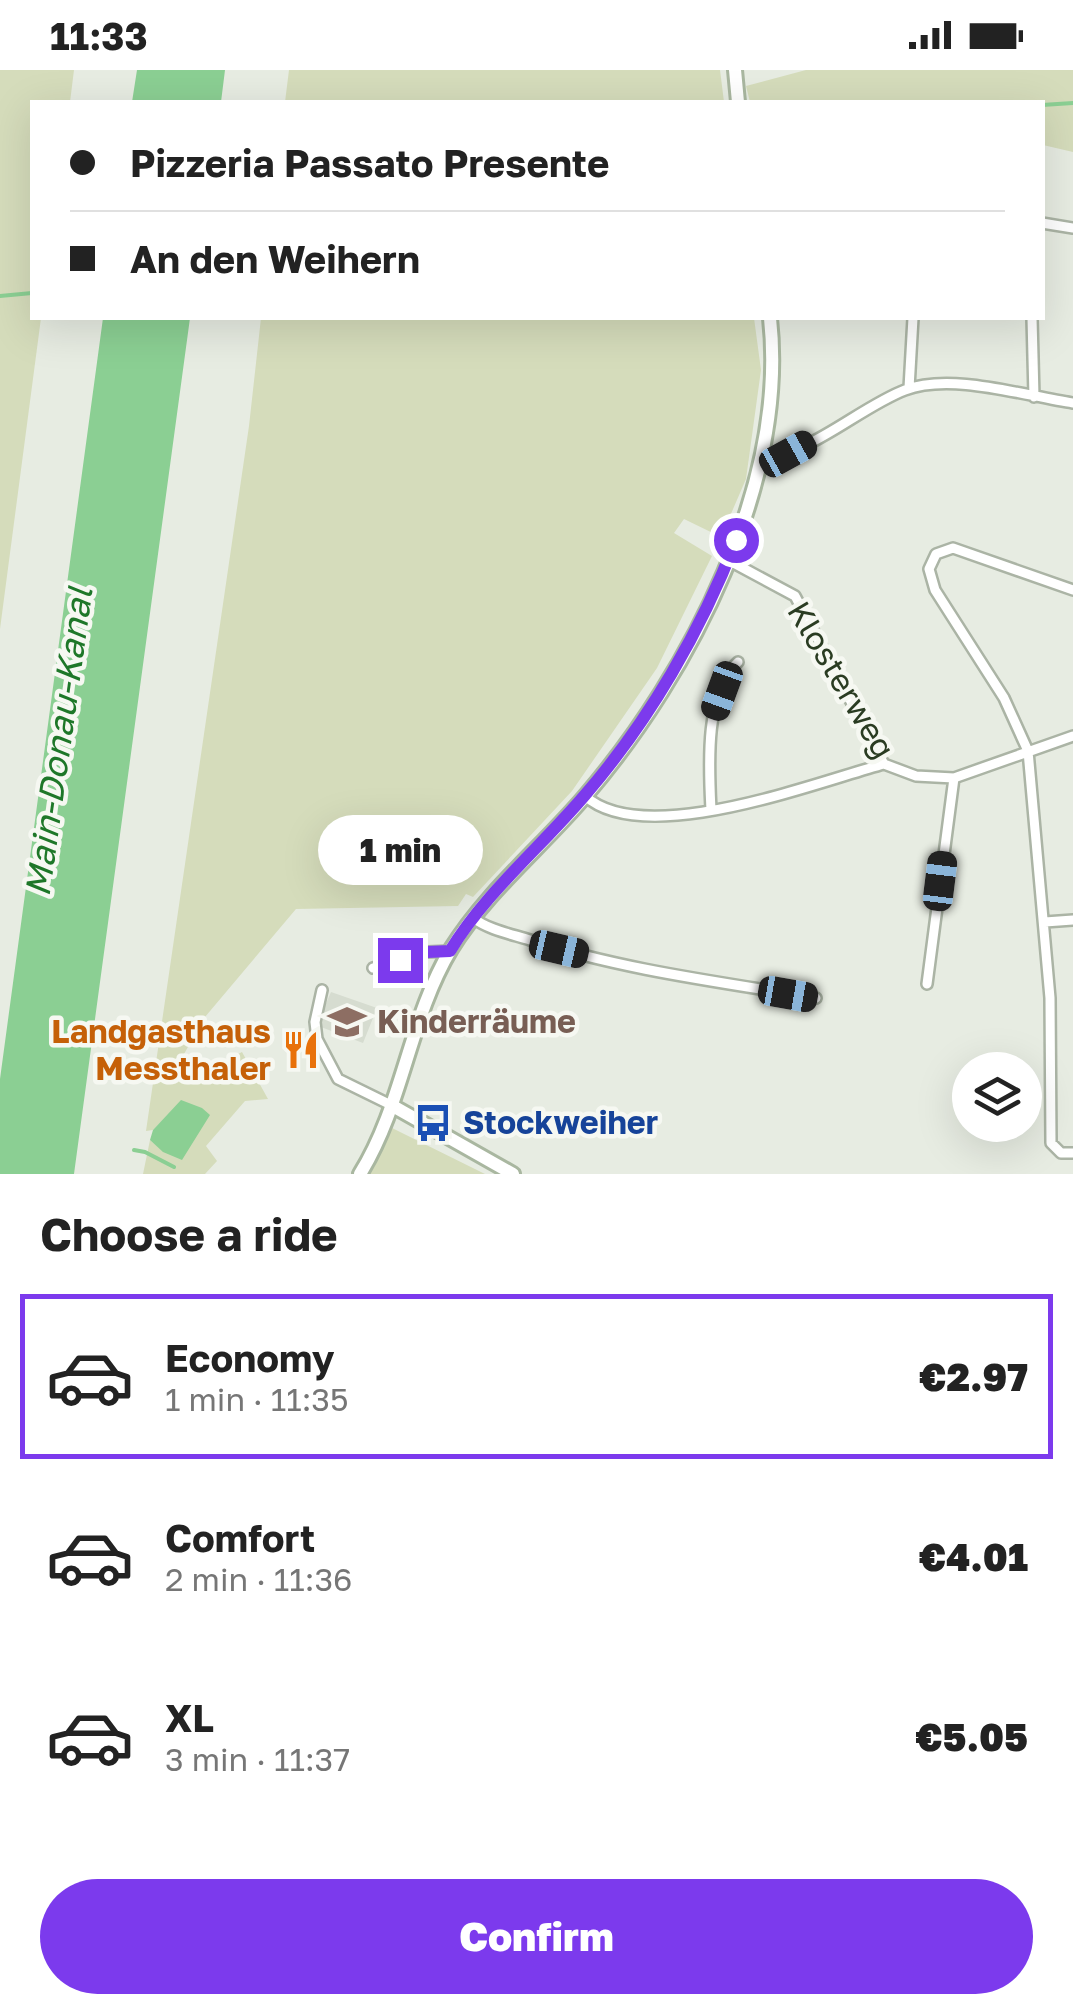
<!DOCTYPE html>
<meta charset="utf-8">
<style>
:root{--surface:#fff;--page:#f2f2f2;--text:#222;--muted:#767676;--line:#e0e0e0;--accent:#7c3aed}
body{margin:0;font-family:"Golos Text",sans-serif;background:var(--page);color:var(--text);height:100vh;display:flex;flex-direction:column;font-size:38px;white-space:nowrap}
*{box-sizing:border-box;margin:0}
p{font-size:32px;color:var(--muted)}
.icon{flex:none;width:55px;height:55px;fill:none;stroke:currentColor;stroke-width:2;stroke-linecap:round;stroke-linejoin:round}
.map{position:relative;height:1104px;overflow:hidden}
.drawer{display:flex;flex-direction:column;background:var(--surface);flex:1}
.drawer>*{flex:none}
.hud{position:absolute;left:30px;top:30px;width:1015px;height:220px;border-radius:0px;box-shadow:0 10px 40px #0002;display:grid;align-content:center;height:220px;padding:0 40px;background:var(--surface)}
.tools{position:absolute;left:952px;top:982px;display:grid;gap:20px}
.tools a{display:grid;place-items:center;width:90px;height:90px;border-radius:50%;background:var(--surface);box-shadow:0 10px 40px #0002;font-size:50px}
.end{position:absolute;width:45px;height:45px;margin:-22px;border:12px solid #7c3aed;background:#fff;box-shadow:0 0 0 5px #fff}
.from{border-radius:50%}
.bubble{position:absolute;height:70px;border-radius:35px;background:var(--surface);box-shadow:0 10px 40px #0002;font-size:32px;font-weight:800;line-height:70px;text-align:center}
.car{position:absolute;width:30px;height:60px;margin:-30px -15px;border-radius:12px;box-shadow:0 0 8px 2px #0007;background:linear-gradient(#222 24%,#8ab4d8 0 40%,#222 0 76%,#8ab4d8 0 86%,#222 0)}
.hud b{display:flex;align-items:center;gap:35px;height:95px;font-size:38px}
.hud b+b{border-top:2px solid var(--line)}
.hud i{width:25px;height:25px;background:var(--text)}
ul{padding:0;list-style:none}
li{display:flex;align-items:center;gap:30px;height:165px;margin:0 20px 15px;padding:0 20px;border:5px solid transparent;border-radius:0px}
li div{flex:1}
li b{display:block;font-size:38px}
li em{font-style:normal;font-weight:800}
li.active{border-color:var(--accent)}
li>.icon{width:90px;height:90px;stroke-width:1.5}
h2{padding:0 40px;font-size:45px;line-height:120px}
.action{display:flex;gap:20px;margin-top:auto;padding:20px 40px}
.action a{flex:1;height:115px;border-radius:60px;background:var(--accent);color:#fff;font-size:40px;font-weight:800;line-height:115px;text-align:center}
.status{display:flex;justify-content:space-between;align-items:center;height:70px;padding:0 50px;background:var(--surface);direction:ltr}
.status svg{height:28px;fill:currentColor}
.map>svg:first-child{display:block}
.built{fill:#d6dcd0}
.green{fill:#d5dcbb}
.water{fill:#8bcf93}
.lines{fill:none;stroke-linecap:round;stroke-linejoin:round}
.stream{stroke:#8bcf93;stroke-width:4}
.street-casing{stroke:#abb4a5;stroke-width:14}
.secondary-casing{stroke:#a9b7a0;stroke-width:18}
.street{stroke:#fff;stroke-width:9}
.secondary{stroke:#fff;stroke-width:12}
.route{stroke:#7c3aed;stroke-width:12}
.labels{text-anchor:middle;stroke-width:9;stroke-linejoin:round;paint-order:stroke}
.street-label{font-size:32px;fill:#2a3c22;stroke:#f6f8f2}
.education-label{font-size:32px;font-weight:bold;fill:#785e54;stroke:#f6f8f2;text-anchor:start}
.food-label{font-size:32px;font-weight:bold;fill:#c56008;stroke:#f6f8f2;text-anchor:end}
.transit-label{font-size:32px;font-weight:bold;fill:#164399;stroke:#f6f8f2;text-anchor:start}
.water-label{font-size:35px;font-style:italic;fill:#1e7729;stroke:#f6f8f2}
</style>
<div class="status"><b>11:33</b><svg viewBox="0 0 49 12"><path d="M0 12V9h3v3zM5 12V6h3v6zM10 12V3h3v9zM15 12V0h3v12zM26 1h20v11H26zM47 4h2v5h-2z"/></svg></div>
<div class="map">
<svg width="1073" height="1104" viewBox="0 0 1073 1104">
<rect width="100%" height="100%" fill="#e7ece2"/>
<!-- built -->
<path class="built" d="M331,922L377,938L363,973L321,957L323,947L321,945Z"/>
<!-- green -->
<path class="green" d="M0,0H74L70,32H32V248H41L0,559Z
M289,0H720L724,32H285Z
M806,0H1073V82L1043,75L1042,32H750L746,16Z
M261,248H754L761,300L746,409L721,467L684,449L674,463L712,486L657,598L572,721L473,827L466,824L458,836L296,839L205,947L180,991L196,1005L242,982L268,1029L245,1031L206,1076L217,1091L205,1104H143L150,1070L164,1082L181,1031L153,1060L146,1061L249,356Z
M390,1057L485,1104H365Z"/>
<!-- water -->
<path class="water" d="M137,0H225L221,32H132Z
M103,248H190L74,1104H0V1009Z
M181,1030L202,1038L210,1045L182,1090L163,1082L150,1070L153,1060Z"/>
<g class="lines">
<!-- stream -->
<path class="stream" d="M1042,35L1073,33
M0,226L32,223
M134,1080L145,1082L174,1097"/>
<!-- street casing -->
<g class="street-casing">
<path id="street" d="M1042,153L1073,158
M1032,248L1034,327
M909,318L913,248
M760,388C808,387 860,337 905,320C951,302 1025,326 1073,333
M728,490L795,526L884,694L916,706L954,708L1073,666
M1073,520L953,478L936,484L929,499L935,520L1004,628L1028,681L1050,928L1051,1073L1061,1083H1073
M585,726C644,779 814,713 884,694
M711,740C709,699 704,622 738,592
M473,848C489,860 511,864 530,870C623,900 720,912 816,928
M1045,852L1073,850
M373,898L427,882L450,881
M927,914L954,708
M322,920L315,952L317,969L338,1009L391,1035"/>
</g>
<!-- secondary casing -->
<g class="secondary-casing">
<path id="secondary" d="M735,0L738,32
M391,1035L513,1104
M360,1104C403,1035 409,949 451,879C487,821 542,777 586,725C691,602 788,413 770,248"/>
</g>
<!-- street -->
<use href="#street" class="street"/>
<!-- secondary -->
<use href="#secondary" class="secondary"/>
</g>
<g class="lines">
<!-- route -->
<path class="route" d="M400,890L427,882L450,881C486,822 541,777 585,725C649,651 701,561 736,470"/>
</g>
<!-- icons -->
<defs>
<g id="school-bare" transform="scale(3)"><path d="M0-5L7-2L0 1L-7-2ZM-4 1L0 2.5L4 1V4Q0 6-4 4Z" fill="#8d6e63" stroke="#f6f8f2" stroke-width="2.5" paint-order="stroke"/></g>
<g id="restaurant-bare" transform="scale(3)"><path d="M-5-6h1v4h1v-4h1v4h1v-4h1v5L-1.5 .5V6h-2V.5L-5-1ZM5-6V6H3V1.5H1.5Q1.5-4 5-6Z" fill="#e8710a" stroke="#f6f8f2" stroke-width="2.5" paint-order="stroke"/></g>
<g id="bus-bare" transform="scale(3)"><path d="M-5-6H5V4H4V6H2V4H-2V6H-4V4H-5ZM-3.5-4V0h7V-4ZM-3.5 1.2v1.5H-2V1.2ZM2 1.2v1.5H3.5V1.2Z" fill="#1a4fb4" stroke="#f6f8f2" stroke-width="2.5" paint-order="stroke"/></g>
</defs>
<g fill-rule="evenodd">
<use href="#school-bare" x="347" y="952"/>
<use href="#restaurant-bare" x="301" y="980"/>
<use href="#bus-bare" x="433" y="1053"/>
</g>
<g class="labels">
<!-- street labels -->
<g class="street-label">
<text transform="translate(841 610) rotate(59)" y="11">Klosterweg</text>
</g>
<!-- education labels -->
<g class="education-label">
<text x="377" y="963">Kinderräume</text>
</g>
<!-- food labels -->
<g class="food-label">
<text x="271" y="973">Landgasthaus<tspan x="271" dy="37">Messthaler</tspan></text>
</g>
<!-- transit labels -->
<g class="transit-label">
<text x="463" y="1064">Stockweiher</text>
</g>
<!-- water labels -->
<g class="water-label">
<text transform="translate(59 672) rotate(-82)" y="12">Main-Donau-Kanal</text>
</g>
</g>
</svg>
<div class="tools">
<a><svg class="icon" aria-label="layers" viewBox="0 0 24 24"><path d="M12 4l9 5-9 5-9-5zM3 14l9 5 9-5"/></svg></a>
</div>
<i class="end from" style="left:736px;top:470px"></i>
<i class="end" style="left:400px;top:890px"></i>
<div class="bubble" style="left:318px;top:745px;width:165px">1 min</div>
<i class="car" style="left:788px;top:384px;rotate:61deg"></i>
<i class="car" style="left:722px;top:621px;rotate:200deg"></i>
<i class="car" style="left:940px;top:811px;rotate:7deg"></i>
<i class="car" style="left:559px;top:879px;rotate:103deg"></i>
<i class="car" style="left:788px;top:924px;rotate:100deg"></i>
<div class="hud">
<b><i class="from"></i>Pizzeria Passato Presente</b>
<b><i></i>An den Weihern</b>
</div>
</div>
<section class="drawer">
<h2>Choose a ride</h2>
<ul>
<li class="active"><svg class="icon" aria-label="car" viewBox="0 0 24 24"><path d="M5 17H2v-5l4-1 3-4h7l3 4 3 1v5h-3M9 17h6M6 11h13"/><circle cx="7" cy="17" r="2"/><circle cx="17" cy="17" r="2"/></svg><div><b>Economy</b><p>1 min · 11:35</p></div><em>€2.97</em></li>
<li><svg class="icon" aria-label="car" viewBox="0 0 24 24"><path d="M5 17H2v-5l4-1 3-4h7l3 4 3 1v5h-3M9 17h6M6 11h13"/><circle cx="7" cy="17" r="2"/><circle cx="17" cy="17" r="2"/></svg><div><b>Comfort</b><p>2 min · 11:36</p></div><em>€4.01</em></li>
<li><svg class="icon" aria-label="car" viewBox="0 0 24 24"><path d="M5 17H2v-5l4-1 3-4h7l3 4 3 1v5h-3M9 17h6M6 11h13"/><circle cx="7" cy="17" r="2"/><circle cx="17" cy="17" r="2"/></svg><div><b>XL</b><p>3 min · 11:37</p></div><em>€5.05</em></li>
</ul>
<div class="action"><a>Confirm</a></div>
</section>
